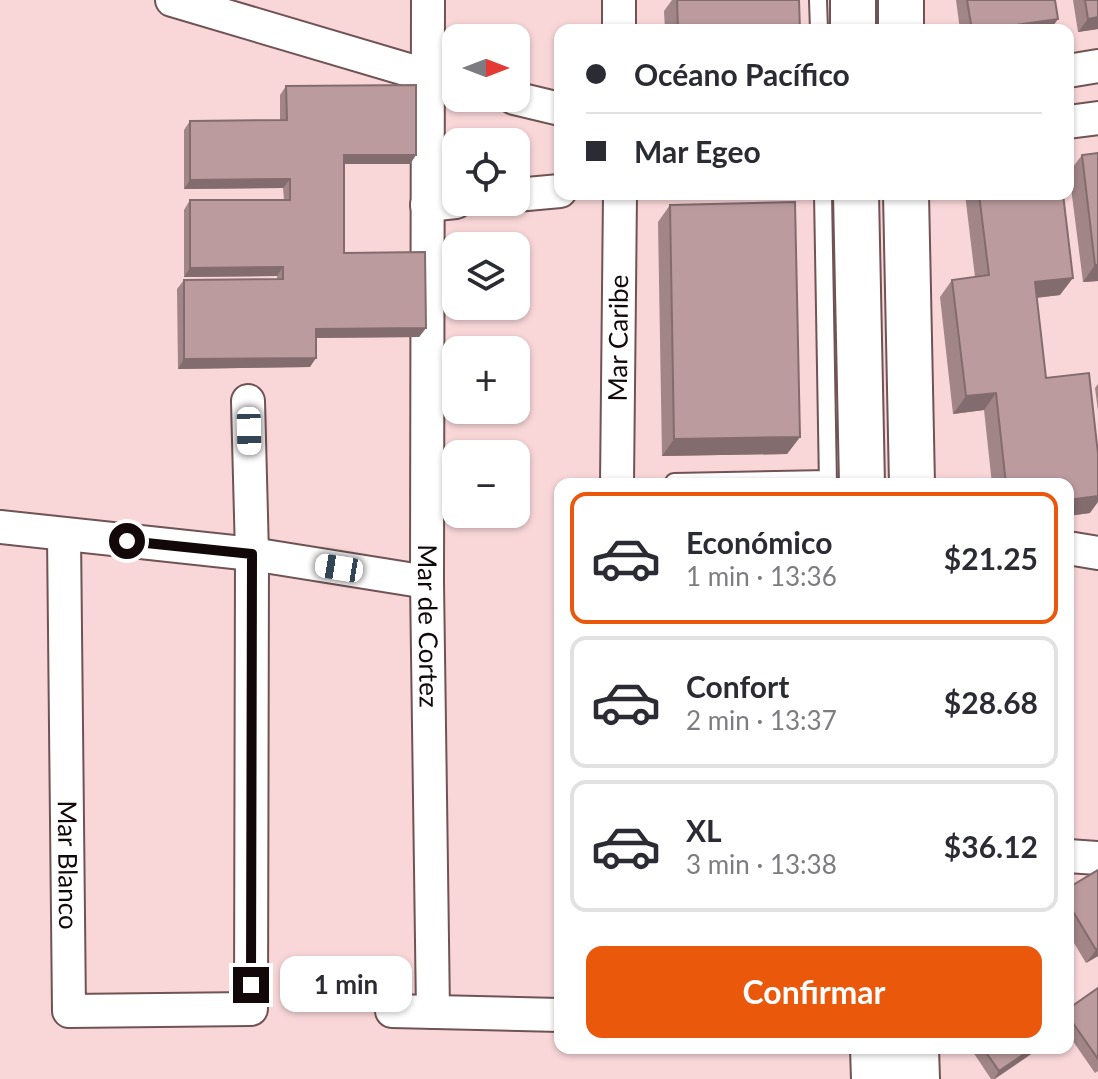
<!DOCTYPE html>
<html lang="es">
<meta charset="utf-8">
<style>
:root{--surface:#fff;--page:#f7f7f7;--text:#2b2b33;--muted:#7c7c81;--line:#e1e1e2;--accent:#ea580c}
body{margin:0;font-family:Lato,sans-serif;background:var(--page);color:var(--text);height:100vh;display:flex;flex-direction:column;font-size:30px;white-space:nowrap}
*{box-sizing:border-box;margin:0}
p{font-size:26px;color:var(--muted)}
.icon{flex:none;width:44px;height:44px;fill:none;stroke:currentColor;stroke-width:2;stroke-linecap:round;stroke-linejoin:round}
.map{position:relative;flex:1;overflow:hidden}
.details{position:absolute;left:554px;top:478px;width:520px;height:576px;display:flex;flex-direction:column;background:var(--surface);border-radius:16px;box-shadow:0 2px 6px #0004}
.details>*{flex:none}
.hud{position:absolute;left:554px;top:24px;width:520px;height:176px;border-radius:16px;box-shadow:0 2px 6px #0004;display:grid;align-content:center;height:176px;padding:0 32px;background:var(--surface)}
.needle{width:52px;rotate:90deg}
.controls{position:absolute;left:442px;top:24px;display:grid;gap:16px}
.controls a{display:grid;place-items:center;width:88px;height:88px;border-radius:16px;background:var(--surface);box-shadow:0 2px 6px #0004;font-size:40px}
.end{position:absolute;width:36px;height:36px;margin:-18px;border:10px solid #130809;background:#fff;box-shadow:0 0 0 4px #fff}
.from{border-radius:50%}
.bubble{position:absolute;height:56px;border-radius:16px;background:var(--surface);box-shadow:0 2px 6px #0004;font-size:26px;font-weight:700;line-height:56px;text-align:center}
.car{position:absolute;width:24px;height:48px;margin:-24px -12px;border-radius:10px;box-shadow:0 0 6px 2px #0007;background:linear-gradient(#fff 24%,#345 0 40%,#fff 0 76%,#345 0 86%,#fff 0)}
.hud b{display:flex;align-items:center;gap:28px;height:76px;font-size:30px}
.hud b+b{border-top:2px solid var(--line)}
.hud i{width:20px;height:20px;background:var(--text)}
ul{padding:14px 0 0;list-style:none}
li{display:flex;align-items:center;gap:24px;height:132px;margin:0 16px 12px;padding:0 16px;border:4px solid var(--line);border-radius:16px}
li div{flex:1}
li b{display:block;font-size:30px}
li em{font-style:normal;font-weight:700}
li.selected{border-color:var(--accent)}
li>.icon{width:72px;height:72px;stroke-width:1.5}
.button{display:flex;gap:16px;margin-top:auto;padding:16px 32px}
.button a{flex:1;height:92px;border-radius:16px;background:var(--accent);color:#fff;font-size:32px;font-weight:700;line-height:92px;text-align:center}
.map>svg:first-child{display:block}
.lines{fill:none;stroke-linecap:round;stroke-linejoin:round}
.lane-casing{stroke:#705355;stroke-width:20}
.street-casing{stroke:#705355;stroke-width:36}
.secondary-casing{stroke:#705355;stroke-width:48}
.lane{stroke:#fff;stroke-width:16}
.street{stroke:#fff;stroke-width:32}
.secondary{stroke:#fff;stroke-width:44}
.wall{fill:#a18587}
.shaded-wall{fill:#836c6e}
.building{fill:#bb9b9d;stroke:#836c6e;stroke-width:2}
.route{stroke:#130809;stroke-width:10}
.labels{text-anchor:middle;stroke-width:6;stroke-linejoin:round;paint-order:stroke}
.street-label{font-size:26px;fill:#130809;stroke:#fff}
</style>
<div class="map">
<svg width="1098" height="1079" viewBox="0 0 1098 1079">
<rect width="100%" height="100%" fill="#f9d7d9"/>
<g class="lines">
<!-- lane casing -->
<g class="lane-casing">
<path id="lane" d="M818,0L819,30
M823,194L828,484
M674,482L828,479"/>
</g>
<!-- street casing -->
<g class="street-casing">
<g id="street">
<path d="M172,0L456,84"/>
<path id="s1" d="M428,0L427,582L433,1012"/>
<path d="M619,0V30"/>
<path d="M1068,71L1098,66"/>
<path d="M514,98L560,109"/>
<path d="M1068,122L1098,118"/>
<path d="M516,195L560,191"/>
<path d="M427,205L456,202"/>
<path id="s2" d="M617,484L620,194"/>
<path d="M0,527L252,554L427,582"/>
<path id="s3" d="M64,535L69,1011L251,1009L252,554L248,401"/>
<path d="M1068,548L1098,553"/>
<path d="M1068,856L1098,858"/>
<path d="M392,1011L560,1015"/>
</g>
</g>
<!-- secondary casing -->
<g class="secondary-casing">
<path id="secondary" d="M853,0V30
M901,0V30
M856,194L862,484
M906,194L912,484
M873,1048L874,1079
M916,1048L917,1079"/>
</g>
<!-- lane -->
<use href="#lane" class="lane"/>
<!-- street -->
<use href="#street" class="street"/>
<!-- secondary -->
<use href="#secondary" class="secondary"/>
</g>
<!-- wall -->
<path class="wall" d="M672,0H799L800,30H665L664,11Z
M956,0H1055L1058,19L1050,30H960Z
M1073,0H1098V29L1078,32Z
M286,86L416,155L410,164H344V253L426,328L419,337L316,338L310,367L178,369L177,289L184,280L277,279V276L184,277V210L190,200H284L283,188L184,189V130L190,121L280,120V95Z
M1098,153V281L1083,282L1069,172L1082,155Z
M965,194H1063L1060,295L1037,298L1046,378L1090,513L1068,516V484H992L984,410L953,414L940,297L952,280L975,277Z
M670,205L800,437L787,454L662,456L658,222Z
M1098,384V411L1095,388Z
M1068,888L1098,956L1086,963L1068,933Z
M1098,988V1071L1095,1073L1068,1034V1009Z
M972,1048H1040L995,1079H991L971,1049Z"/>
<!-- shaded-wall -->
<path class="shaded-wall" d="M1098,17V29L1078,32L1088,19Z
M1058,19L1050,30H981Z
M344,155H416L410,164H337Z
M290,179L283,188L184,189L190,180Z
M1095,265H1098V281L1083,282Z
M283,267L277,276L184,277L190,268Z
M1073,278L1060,295L1023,299L1035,282Z
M426,328L419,337L309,338L316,329Z
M316,358L310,367L178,369L184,359Z
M996,393L984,410L953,414L966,396Z
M800,437L787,454L662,456L674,439Z
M1098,496V502L1090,513L1068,516V500Z
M1098,948V956L1086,963L1096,950Z
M1033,1048H1040L994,1079L999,1071Z"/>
<!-- building -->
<path class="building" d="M677,0H799L800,30H678Z
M967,0H1055L1058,19L981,30H972Z
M1085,0H1098V17L1088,19Z
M416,85V155H344V253L425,252L426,328L316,329V358L184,359V280L283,279V267L190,268V200H290V179L190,180V121L287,120L286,86Z
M1098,153V265H1095L1082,155Z
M979,194H1063L1073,278L1035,282L1046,378L1089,373L1098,454V496L1068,500V484H1006L996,393L966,396L952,280L989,275Z
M795,202L800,437L674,439L670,205Z
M1098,870V948L1096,950L1068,903V888Z
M1098,988V1059L1068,1016V1009Z
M983,1048H1033L999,1071Z"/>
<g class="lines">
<!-- route -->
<path class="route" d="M127,541L252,554L251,985"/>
</g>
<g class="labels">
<!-- street labels -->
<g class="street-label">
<text dy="9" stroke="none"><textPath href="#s2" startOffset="146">Mar Caribe</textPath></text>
<text dy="9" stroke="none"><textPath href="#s1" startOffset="626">Mar de Cortez</textPath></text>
<text dy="9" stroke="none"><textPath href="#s3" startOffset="330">Mar Blanco</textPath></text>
</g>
</g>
</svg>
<div class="controls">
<a><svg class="needle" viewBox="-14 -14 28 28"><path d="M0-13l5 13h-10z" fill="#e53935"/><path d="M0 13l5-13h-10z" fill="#7c7c81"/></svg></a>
<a><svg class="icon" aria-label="locate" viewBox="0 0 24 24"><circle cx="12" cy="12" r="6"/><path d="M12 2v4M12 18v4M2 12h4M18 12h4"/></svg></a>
<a><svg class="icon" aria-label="layers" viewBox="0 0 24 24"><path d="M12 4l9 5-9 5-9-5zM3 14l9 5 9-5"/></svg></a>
<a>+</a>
<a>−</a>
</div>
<i class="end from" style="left:127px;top:541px"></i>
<i class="end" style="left:251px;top:985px"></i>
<div class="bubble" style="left:280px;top:956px;width:132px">1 min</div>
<i class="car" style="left:249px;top:431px;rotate:179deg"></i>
<i class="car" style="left:339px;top:568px;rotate:279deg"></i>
<div class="hud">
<b><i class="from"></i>Océano Pacífico</b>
<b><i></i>Mar Egeo</b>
</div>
<section class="details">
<ul>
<li class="selected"><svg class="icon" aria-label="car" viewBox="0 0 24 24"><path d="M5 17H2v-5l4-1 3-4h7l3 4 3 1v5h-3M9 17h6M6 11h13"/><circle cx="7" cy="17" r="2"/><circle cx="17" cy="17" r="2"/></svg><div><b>Económico</b><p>1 min · 13:36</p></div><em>$21.25</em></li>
<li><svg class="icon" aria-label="car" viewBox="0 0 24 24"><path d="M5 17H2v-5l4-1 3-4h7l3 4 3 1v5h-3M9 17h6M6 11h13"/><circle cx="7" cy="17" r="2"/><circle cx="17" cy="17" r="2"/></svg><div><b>Confort</b><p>2 min · 13:37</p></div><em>$28.68</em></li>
<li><svg class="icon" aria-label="car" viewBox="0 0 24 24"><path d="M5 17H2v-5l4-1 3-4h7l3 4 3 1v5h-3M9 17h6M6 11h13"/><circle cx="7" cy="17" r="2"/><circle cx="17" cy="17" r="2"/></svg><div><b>XL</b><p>3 min · 13:38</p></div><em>$36.12</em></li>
</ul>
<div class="button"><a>Confirmar</a></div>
</section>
</div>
